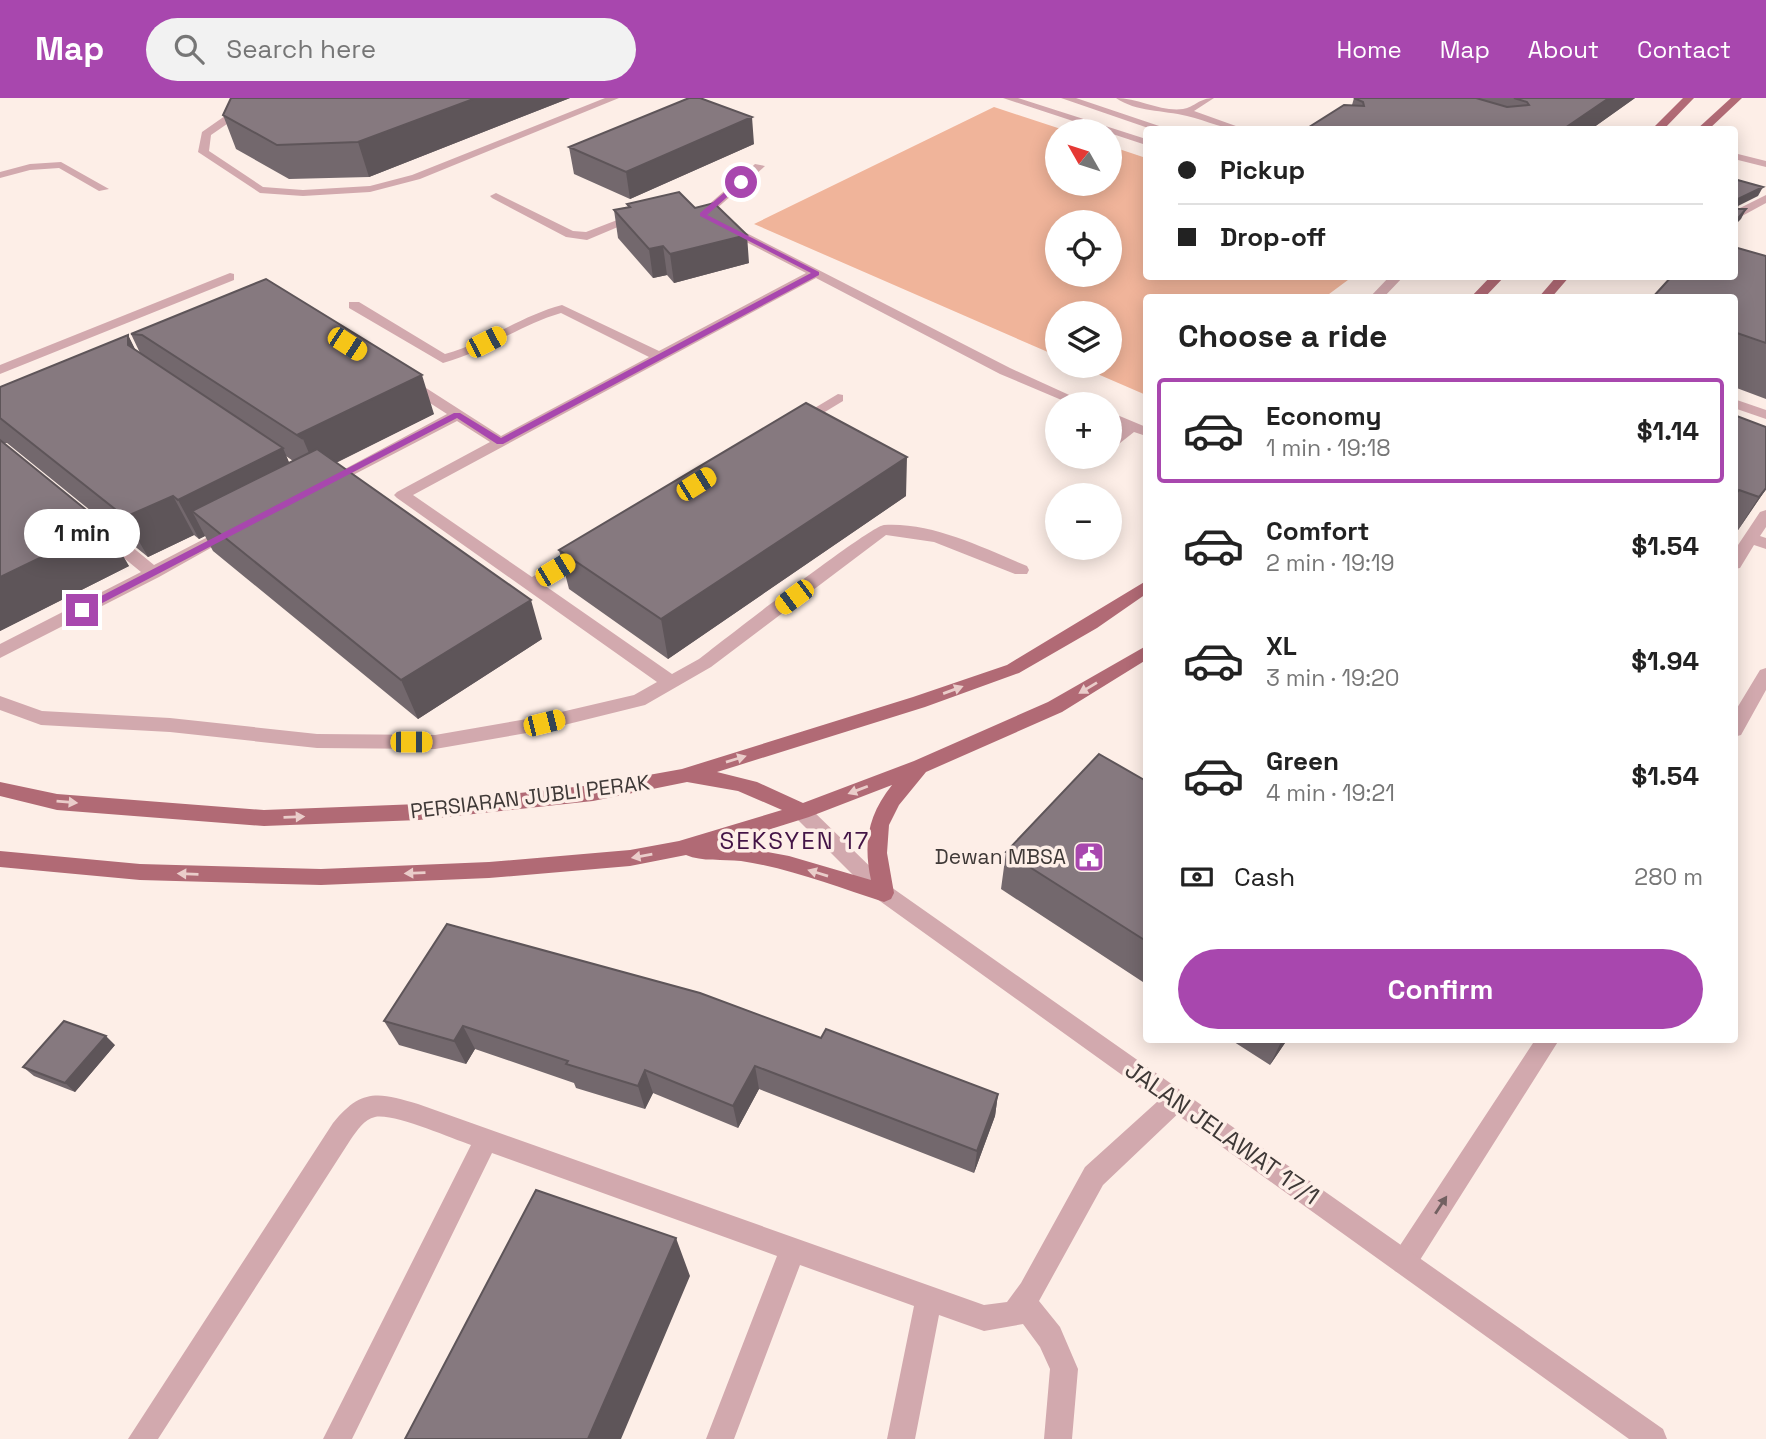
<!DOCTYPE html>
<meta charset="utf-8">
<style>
:root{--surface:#fff;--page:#f2f2f2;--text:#222;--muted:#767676;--line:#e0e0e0;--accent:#a847ae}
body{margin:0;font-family:"Space Grotesk",sans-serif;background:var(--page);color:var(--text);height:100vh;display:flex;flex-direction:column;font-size:26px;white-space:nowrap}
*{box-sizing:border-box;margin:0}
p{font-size:23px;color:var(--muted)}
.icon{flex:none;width:38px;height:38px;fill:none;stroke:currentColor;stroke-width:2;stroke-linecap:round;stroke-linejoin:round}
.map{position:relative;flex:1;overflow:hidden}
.sheet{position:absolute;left:1143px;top:196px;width:595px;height:749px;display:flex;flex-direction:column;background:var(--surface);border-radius:7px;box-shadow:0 4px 18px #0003}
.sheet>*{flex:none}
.banner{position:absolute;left:1143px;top:28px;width:595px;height:154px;border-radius:7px;box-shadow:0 4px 18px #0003;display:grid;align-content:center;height:154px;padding:0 35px;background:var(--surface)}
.needle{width:46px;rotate:309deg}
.tools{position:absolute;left:1045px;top:21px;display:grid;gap:14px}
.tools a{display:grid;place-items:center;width:77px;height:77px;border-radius:50%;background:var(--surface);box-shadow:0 4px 18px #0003;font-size:35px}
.end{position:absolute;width:32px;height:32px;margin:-16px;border:9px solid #a847ae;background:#fff;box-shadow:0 0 0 4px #fff}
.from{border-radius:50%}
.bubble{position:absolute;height:49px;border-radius:24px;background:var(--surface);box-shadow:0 4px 18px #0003;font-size:23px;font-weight:700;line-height:49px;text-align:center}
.car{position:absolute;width:21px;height:42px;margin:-21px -10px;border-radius:9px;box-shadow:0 0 5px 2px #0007;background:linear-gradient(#f5c518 24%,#345 0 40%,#f5c518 0 76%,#345 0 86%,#f5c518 0)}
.banner b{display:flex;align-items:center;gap:24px;height:66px;font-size:26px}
.banner b+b{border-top:2px solid var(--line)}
.banner i{width:18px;height:18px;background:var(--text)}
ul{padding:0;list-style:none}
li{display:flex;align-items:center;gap:21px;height:105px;margin:0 14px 10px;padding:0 21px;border:4px solid transparent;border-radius:7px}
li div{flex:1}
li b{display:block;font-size:26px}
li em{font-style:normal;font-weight:700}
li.current{border-color:var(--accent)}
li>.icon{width:63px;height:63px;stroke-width:1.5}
h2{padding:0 35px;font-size:32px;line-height:84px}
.pay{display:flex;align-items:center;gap:18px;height:77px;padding:0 35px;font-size:26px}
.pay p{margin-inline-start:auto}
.cta{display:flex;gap:14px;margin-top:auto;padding:14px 35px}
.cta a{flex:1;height:80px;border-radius:42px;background:var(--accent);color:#fff;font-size:28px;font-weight:700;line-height:80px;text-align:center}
header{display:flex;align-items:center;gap:42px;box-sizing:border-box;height:98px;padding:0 35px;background:var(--accent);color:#fff}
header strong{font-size:33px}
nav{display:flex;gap:38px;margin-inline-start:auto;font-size:24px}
.search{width:490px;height:63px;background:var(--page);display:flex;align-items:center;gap:18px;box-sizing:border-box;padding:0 24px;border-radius:38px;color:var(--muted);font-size:26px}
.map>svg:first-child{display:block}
.green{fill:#f0b49a;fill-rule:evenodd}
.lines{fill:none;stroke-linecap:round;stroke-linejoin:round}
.service{fill:#d2a9ae;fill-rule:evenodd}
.minor{fill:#d2a9ae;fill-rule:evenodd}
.tertiary{fill:#d2a9ae;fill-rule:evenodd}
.primary{fill:#b16a75;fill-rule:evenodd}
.wall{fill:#73686d;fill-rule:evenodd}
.shaded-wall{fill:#5e5559}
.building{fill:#86797f;stroke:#5e5559;stroke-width:2}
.oneway{fill:#eacdca}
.oneway2{fill:#726061}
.route{fill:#a847ae}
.labels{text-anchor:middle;stroke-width:7;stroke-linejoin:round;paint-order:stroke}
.street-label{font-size:21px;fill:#3f3937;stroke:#fdeee7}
.poi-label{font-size:21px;fill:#3f3937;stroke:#fdeee7;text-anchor:end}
.quarter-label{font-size:24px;letter-spacing:2px;fill:#431446;stroke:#fdeee7}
.near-street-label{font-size:24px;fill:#3f3937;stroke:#fdeee7}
</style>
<header>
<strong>Map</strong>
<div class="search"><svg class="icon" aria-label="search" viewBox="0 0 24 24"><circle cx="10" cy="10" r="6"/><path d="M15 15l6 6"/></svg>Search here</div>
<nav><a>Home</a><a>Map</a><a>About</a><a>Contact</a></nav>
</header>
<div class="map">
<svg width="1766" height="1341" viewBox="0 0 1766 1341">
<rect width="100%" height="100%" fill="#fdeee7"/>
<!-- green -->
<path class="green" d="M994,9L1067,33H1057V86H1110V48L1146,60V178L1352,179L1325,199L1146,200V297L1079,268H1110V215H1057V258L754,126ZM1057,124H1110V177H1057Z"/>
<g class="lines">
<!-- service -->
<path class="service" d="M273,0H288L240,17L211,37L209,53L263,89L303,92L370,88L412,77L605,0H619L420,81L370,94L303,98L260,95L198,54L202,34L232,13Z
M1003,0H1018L1146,41V47Z
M1061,0H1076L1171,32H1154Z
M1116,0C1138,0 1161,14 1183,11C1195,9 1199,0 1214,0L1194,13L1247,32C1225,32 1208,23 1187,18C1163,12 1136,14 1116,0Z
M61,64L109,91L99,93L59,70L30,72L0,80V74L30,66Z
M755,66L765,68L707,119H699V115Z
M496,95L573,133L586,134L638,114L644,118L587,142L566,139L492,100L490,98Z
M1766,97V105L1742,118L1734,119V113Z
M723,123L1010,270L1089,306H1071L1000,276L816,180L413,397L532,479L579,451H591L593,455L591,459L544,487L672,576L699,561C722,543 870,428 884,427C933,424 983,450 1027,468L1029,472L1027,476H1015L934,444L886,437L711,569L645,607L544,632L435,651L317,650L170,634L41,627L0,612V598L42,613L170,620L317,636L435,637L544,618L634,597L657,584L397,400L394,397L397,394L490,344L457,323L330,389L325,391L317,386L447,316L402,287V281H412L501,338L649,259L561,215C519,227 485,254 443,265L349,210V204H359L445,256C486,245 520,218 562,207L659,253L806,175L719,130L717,127Z
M230,175L234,176V182L0,276V267Z
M1390,178H1404L1383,200H1369Z
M838,296L843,297V303L800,329L795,330L788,326Z
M1734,301L1766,312V321L1734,310Z
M1110,314L1146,329V338L1134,334L1115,349L1110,350V339L1122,329L1110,323Z
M1084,359H1100L1087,370H1077L1074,367Z
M1766,412V429L1760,438L1766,440V451L1754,447L1740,470L1734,471V453L1760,414Z
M97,424L103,425L154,467L227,429L233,428L241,433L159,479L0,560V546L141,474L91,433L89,429L91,425Z
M1176,991L1184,994L1188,1002L1184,1010L1103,1087L1039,1203L1060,1229L1078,1271L1072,1341H1044L1050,1271L1040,1249L1023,1226L984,1233L939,1217L915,1341H887L914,1208L800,1167L734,1341H706L777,1158L492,1055L352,1341H323L471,1047C450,1040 394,1015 375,1019C364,1021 357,1033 351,1041L158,1341H128L333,1025C361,990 379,994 418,1006L984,1207L1007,1204L1021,1185L1085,1069L1168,994Z"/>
<!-- minor -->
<path class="minor" d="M1734,55L1766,63V69L1734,61Z
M1766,570V592L1741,637L1734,639V615L1760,572Z
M1535,942H1559L1413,1173L1404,1177L1395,1173L1391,1164L1395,1155Z"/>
<!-- tertiary -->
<path class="tertiary" d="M802,706L809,709L891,789L1663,1331L1667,1341H1629L877,801L795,719L792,714L795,709Z"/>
<!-- primary -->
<path class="primary" d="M1683,0H1694L1663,32H1651Z
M1731,0H1742L1708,32H1696Z
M1491,178H1505L1484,200H1470Z
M1557,178H1570L1551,200H1538Z
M1146,483V496L1097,530L1019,575L925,609L717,674L757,684L803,705L914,663L1048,604L1146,548V562L1062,614L926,674L899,707L889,727L887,755L894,795L891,801L884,804C837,789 789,770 741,763C723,761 702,764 686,757L630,768L489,780L321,787L140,782L0,769V753L140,766L321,771L489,764L630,752L679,743L782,712L738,693L687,684L593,703L419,722L264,728L57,712L0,698V684L57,696L264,712L419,706L593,687L682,671L913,599L1007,567ZM892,687C868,717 863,745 871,782L789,758L723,746L809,719Z"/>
</g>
<!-- wall -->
<path class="wall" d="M570,0L369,79L289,81L236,51L223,17Z
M1354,0H1635L1590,32H1306L1352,7Z
M754,46L630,101L574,76L569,49Z
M627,106L749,165L674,185L667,177L653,180L618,140L614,112L628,109Z
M1766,158V301L1734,289V200Z
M266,181L434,316L336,365L542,541L418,621L213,453L205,438L199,441L194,437L148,459L7,345H3L129,468L0,533V289L128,237L135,251L140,255L131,236ZM286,358L293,363L289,365Z
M1734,317L1766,391L1734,438Z
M906,398L668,561L569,491L559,452Z
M1146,683V886L1001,791L1006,754Z
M384,923L821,940L998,996L995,1018L974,1075L759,991L738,1030L653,995L645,1011L576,990L574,985L475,951L466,966L399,947Z
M1231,942H1287L1270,967Z
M115,947L75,994L34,978L23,969Z"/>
<!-- shaded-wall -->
<path class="shaded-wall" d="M476,0H570L369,79L358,44Z
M1609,0H1635L1590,32H1567L1568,28Z
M752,19L754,46L630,101L626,74Z
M1763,89L1758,98L1734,110L1738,101Z
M1746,111L1741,121L1734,128V125Z
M747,137L749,165L674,185L670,156Z
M663,148L667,177L653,180L649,151Z
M128,237L147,276L128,247Z
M422,277L434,316L317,374L303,341L297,337Z
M283,350L300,390L192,413L205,438L199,441L178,402Z
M907,359L906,398L668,561L661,521Z
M1766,390V391L1734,438L1759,399Z
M173,398L194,437L148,459L125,419Z
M106,428L129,468L0,533V479Z
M531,502L542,541L418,621L401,582Z
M463,928L475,951L466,966L454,943Z
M106,938L115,947L75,994L65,985Z
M1282,942H1287L1270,967Z
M755,968L759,991L738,1030L733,1008Z
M645,972L653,995L645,1011L638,988Z
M998,996L995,1018L974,1075L977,1053Z
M676,1140L690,1178L621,1341H588Z"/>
<!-- building -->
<path class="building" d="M231,0H476L358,44L277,47L223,17Z
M689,0H700L752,19L626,74L569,49Z
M1354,0H1476L1507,9L1529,7L1527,4L1514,0H1609L1568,28L1573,29L1570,32L1306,31L1344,7L1364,8L1363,4Z
M1734,81L1763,89L1738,101L1737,111H1746L1734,125Z
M679,94L695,110L714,105L747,137L670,156L663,148L649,151L614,112L630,109L627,106Z
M1734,149L1766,158V245L1734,234V200H1652L1672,178H1734Z
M266,181L422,277L297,337L303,341L142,237L131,236Z
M128,237V247L283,350L178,402L173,398L125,419L0,320V289Z
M806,305L907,359L661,521L559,452Z
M1734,317L1766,329V390L1759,399L1739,392L1734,398Z
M0,342L106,428L0,479Z
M317,351L531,502L401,582L192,413Z
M1099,656L1146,683V843L1006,754Z
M447,826L700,895L821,940L826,931L998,996L977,1053L755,968L733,1008L645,972L638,988L566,966L568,963L463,928L454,943L384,923Z
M64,923L106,938L65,985L23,969Z
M536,1092L676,1140L588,1341H405Z"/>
<!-- one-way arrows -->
<defs><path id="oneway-solid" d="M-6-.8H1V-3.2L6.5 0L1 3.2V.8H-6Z" transform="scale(1.75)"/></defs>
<g class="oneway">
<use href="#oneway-solid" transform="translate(1088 590) rotate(149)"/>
<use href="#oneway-solid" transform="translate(953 592) rotate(-20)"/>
<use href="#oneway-solid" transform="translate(736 661) rotate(-17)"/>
<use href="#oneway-solid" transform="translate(858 692) rotate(159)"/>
<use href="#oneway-solid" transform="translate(67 704) rotate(5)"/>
<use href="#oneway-solid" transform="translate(294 719) rotate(-2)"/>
<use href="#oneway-solid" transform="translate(642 758) rotate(170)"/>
<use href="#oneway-solid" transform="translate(415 775) rotate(178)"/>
<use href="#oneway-solid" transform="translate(818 775) rotate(-163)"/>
<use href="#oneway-solid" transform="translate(188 776) rotate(-178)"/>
</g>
<use class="oneway2" href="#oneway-solid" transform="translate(1441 1107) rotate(-57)"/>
<!-- route -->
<path class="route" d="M738,83L744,84L707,117L819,174V177L503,346H497L457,320L85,514H78V510L454,315H460L501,340L811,175L700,118V115Z"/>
<!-- icons -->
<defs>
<g id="civic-square" transform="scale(1.575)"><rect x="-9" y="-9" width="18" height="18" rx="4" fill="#a847ae" stroke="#fdeee7"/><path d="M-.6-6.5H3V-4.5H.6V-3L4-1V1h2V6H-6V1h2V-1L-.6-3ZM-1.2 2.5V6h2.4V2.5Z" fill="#fff"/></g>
</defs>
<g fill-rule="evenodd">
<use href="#civic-square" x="1089" y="759"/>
</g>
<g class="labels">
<!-- street labels -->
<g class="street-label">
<text transform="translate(530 699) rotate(-7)" y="7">PERSIARAN JUBLI PERAK</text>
</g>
<!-- poi labels -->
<g class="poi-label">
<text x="1066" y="766">Dewan MBSA</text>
</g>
<!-- quarter labels -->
<g class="quarter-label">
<text x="795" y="751">SEKSYEN 17</text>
</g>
<!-- near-street labels -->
<g class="near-street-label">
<text transform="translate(1222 1035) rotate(35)" y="8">JALAN JELAWAT 17/1</text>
</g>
</g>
</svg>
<div class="tools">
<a><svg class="needle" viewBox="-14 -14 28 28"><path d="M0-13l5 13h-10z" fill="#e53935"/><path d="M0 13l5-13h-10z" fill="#767676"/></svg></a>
<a><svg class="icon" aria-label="locate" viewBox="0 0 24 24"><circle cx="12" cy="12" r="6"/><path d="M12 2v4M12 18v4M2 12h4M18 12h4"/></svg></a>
<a><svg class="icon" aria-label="layers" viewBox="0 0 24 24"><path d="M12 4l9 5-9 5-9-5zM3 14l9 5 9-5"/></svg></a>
<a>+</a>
<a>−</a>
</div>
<i class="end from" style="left:741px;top:84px"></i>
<i class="end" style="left:82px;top:512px"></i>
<div class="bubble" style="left:24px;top:411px;width:116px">1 min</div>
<i class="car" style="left:486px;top:244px;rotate:63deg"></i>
<i class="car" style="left:347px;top:246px;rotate:123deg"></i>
<i class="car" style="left:696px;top:386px;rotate:58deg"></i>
<i class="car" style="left:555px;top:472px;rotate:59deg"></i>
<i class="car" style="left:794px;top:499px;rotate:233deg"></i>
<i class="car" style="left:544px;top:625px;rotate:76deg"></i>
<i class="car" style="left:411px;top:644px;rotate:90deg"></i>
<div class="banner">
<b><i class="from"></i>Pickup</b>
<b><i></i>Drop-off</b>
</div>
<section class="sheet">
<h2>Choose a ride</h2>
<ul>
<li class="current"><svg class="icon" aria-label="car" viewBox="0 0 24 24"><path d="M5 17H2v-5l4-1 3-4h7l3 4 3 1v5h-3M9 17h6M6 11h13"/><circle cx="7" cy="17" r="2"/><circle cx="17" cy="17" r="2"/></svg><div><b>Economy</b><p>1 min · 19:18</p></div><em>$1.14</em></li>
<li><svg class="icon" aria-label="car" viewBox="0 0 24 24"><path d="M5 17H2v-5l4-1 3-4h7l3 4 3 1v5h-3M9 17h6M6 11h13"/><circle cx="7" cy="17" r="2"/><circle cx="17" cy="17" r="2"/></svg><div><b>Comfort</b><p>2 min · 19:19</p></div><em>$1.54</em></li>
<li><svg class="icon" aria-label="car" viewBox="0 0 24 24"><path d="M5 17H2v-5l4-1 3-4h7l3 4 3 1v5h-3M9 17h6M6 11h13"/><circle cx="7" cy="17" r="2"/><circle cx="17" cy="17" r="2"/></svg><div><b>XL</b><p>3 min · 19:20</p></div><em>$1.94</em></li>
<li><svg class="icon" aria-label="car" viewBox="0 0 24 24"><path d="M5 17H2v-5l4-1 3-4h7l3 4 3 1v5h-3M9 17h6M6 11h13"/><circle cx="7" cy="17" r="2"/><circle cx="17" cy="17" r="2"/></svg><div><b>Green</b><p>4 min · 19:21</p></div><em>$1.54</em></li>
</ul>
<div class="pay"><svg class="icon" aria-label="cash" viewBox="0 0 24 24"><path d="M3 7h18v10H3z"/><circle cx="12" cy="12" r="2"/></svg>Cash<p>280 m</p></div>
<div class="cta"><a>Confirm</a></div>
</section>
</div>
